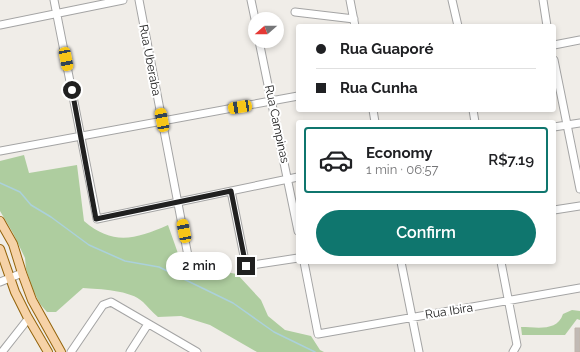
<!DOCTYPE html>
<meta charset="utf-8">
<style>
:root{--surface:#fff;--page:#f2f2f2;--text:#202124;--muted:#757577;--line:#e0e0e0;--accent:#0f766e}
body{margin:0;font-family:Raleway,sans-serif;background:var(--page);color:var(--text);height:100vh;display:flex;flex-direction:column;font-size:15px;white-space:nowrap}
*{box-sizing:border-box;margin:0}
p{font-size:13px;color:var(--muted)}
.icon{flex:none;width:22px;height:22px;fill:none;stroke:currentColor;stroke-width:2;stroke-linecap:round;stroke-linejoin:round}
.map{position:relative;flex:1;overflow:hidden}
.side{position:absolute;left:296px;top:120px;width:260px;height:144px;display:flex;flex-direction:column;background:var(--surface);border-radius:4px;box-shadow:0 2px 6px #0003}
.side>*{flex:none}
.top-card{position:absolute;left:296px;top:24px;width:260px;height:88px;border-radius:4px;box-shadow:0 2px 6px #0003;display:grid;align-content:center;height:88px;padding:0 20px;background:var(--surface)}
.needle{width:26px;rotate:250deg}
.tools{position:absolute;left:248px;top:12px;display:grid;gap:8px}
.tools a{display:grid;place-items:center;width:36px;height:36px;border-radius:50%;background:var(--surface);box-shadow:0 2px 6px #0003;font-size:20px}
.end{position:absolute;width:18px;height:18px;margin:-9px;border:5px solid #202020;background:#fff;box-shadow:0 0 0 2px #fff}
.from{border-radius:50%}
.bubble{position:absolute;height:28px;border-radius:14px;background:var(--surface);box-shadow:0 2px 6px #0003;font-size:13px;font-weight:600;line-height:28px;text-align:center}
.car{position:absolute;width:12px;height:24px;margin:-12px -6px;border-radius:5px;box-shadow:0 0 3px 1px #0007;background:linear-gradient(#f5c518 24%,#345 0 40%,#f5c518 0 76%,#345 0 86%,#f5c518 0)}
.top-card b{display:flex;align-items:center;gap:14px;height:38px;font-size:15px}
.top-card b+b{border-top:1px solid var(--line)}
.top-card i{width:10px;height:10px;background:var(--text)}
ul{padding:7px 0 0;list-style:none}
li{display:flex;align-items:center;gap:12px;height:66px;margin:0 8px 6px;padding:0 12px;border:2px solid transparent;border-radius:4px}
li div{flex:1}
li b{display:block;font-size:15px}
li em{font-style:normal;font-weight:600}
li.current{border-color:var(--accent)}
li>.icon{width:36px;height:36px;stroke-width:1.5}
.primary-button{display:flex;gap:8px;margin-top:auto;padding:8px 20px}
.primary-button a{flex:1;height:46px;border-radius:24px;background:var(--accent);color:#fff;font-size:16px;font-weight:600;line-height:46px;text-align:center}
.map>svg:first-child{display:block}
.forest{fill:#aecd9f}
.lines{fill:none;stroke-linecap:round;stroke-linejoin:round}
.stream{stroke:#abd1db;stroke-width:1.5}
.building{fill:#c1b9b4;stroke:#c1b4ab}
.minor-casing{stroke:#a4a4a4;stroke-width:9}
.major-casing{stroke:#93630a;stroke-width:10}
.minor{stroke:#fff;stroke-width:7}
.major{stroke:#f6d2a7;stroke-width:8}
.route{stroke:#202020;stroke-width:5}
.labels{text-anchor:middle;stroke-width:4;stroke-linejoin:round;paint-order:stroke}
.street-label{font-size:12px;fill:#202020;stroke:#fff}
</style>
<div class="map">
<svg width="580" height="352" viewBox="0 0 580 352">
<rect width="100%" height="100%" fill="#f0ede8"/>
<!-- forest -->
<path class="forest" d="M24,155L29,173L77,165L84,221C113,246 136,239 168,225L181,262L200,265L213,270L237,274L261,300L268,316L285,330L311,336L320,350L324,352H257L210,325L181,316L158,317C152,312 148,307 143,302C131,290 99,289 83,288L56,312H47L40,304L33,290L26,269L25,258L13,233L0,211V161Z
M572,310L580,311V320L577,319L565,335H522L521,327C537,327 557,332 563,314Z"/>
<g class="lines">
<!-- stream -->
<path class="stream" d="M0,183L20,192L31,205L51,217L89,245L125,261L159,267L233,303L274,332L315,352"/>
</g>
<!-- building -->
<path class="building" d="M575,328H580V352H575Z"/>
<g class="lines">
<!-- minor casing -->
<g class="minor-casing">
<path id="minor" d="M54,0L97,219L298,177
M139,0L189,261
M251,0L255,19
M350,0L355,26
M452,0L458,26
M543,0L547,26
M295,12L354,19
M0,25L123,0
M259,41L298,231
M554,45L580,40
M554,60L580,189
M373,110L375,122
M473,110L475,122
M554,127L580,123
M0,151L298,96
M231,191L246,266L298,258
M554,210L580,206
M304,262L318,334L580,288
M401,262L419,352
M501,262L517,345L513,352
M0,282L22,273
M2,352L28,319
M71,352L103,305L111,302L197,352
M130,352L148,324"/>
</g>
<!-- major casing -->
<g class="major-casing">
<path id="major" d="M0,221L13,244L22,273L32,300L61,352
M0,249L15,292L27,316L48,352"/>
</g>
<!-- minor -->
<use href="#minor" class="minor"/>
<!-- major -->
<use href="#major" class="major"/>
</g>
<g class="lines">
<!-- route -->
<path class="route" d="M72,90L96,219L231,191L246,266"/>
</g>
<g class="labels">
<!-- street labels -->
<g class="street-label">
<text transform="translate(150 60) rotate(79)" y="4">Rua Uberaba</text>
<text transform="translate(277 124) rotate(78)" y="4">Rua Campinas</text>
<text transform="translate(449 311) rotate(-9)" y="4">Rua Ibira</text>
</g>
</g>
</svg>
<div class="tools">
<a><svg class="needle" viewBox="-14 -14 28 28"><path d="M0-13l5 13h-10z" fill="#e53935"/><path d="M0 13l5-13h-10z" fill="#757577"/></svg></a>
</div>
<i class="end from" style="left:72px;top:90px"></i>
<i class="end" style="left:246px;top:266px"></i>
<div class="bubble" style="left:166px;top:252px;width:66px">2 min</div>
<i class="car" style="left:66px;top:59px;rotate:169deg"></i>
<i class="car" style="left:240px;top:107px;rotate:261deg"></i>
<i class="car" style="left:162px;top:120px;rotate:349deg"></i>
<i class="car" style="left:184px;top:231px;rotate:349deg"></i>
<div class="top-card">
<b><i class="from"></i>Rua Guaporé</b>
<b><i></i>Rua Cunha</b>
</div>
<section class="side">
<ul>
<li class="current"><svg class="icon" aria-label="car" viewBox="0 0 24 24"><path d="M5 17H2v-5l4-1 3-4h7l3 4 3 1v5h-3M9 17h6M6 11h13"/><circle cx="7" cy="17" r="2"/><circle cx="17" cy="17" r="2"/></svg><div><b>Economy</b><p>1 min · 06:57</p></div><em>R$7.19</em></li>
</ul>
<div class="primary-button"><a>Confirm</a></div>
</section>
</div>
